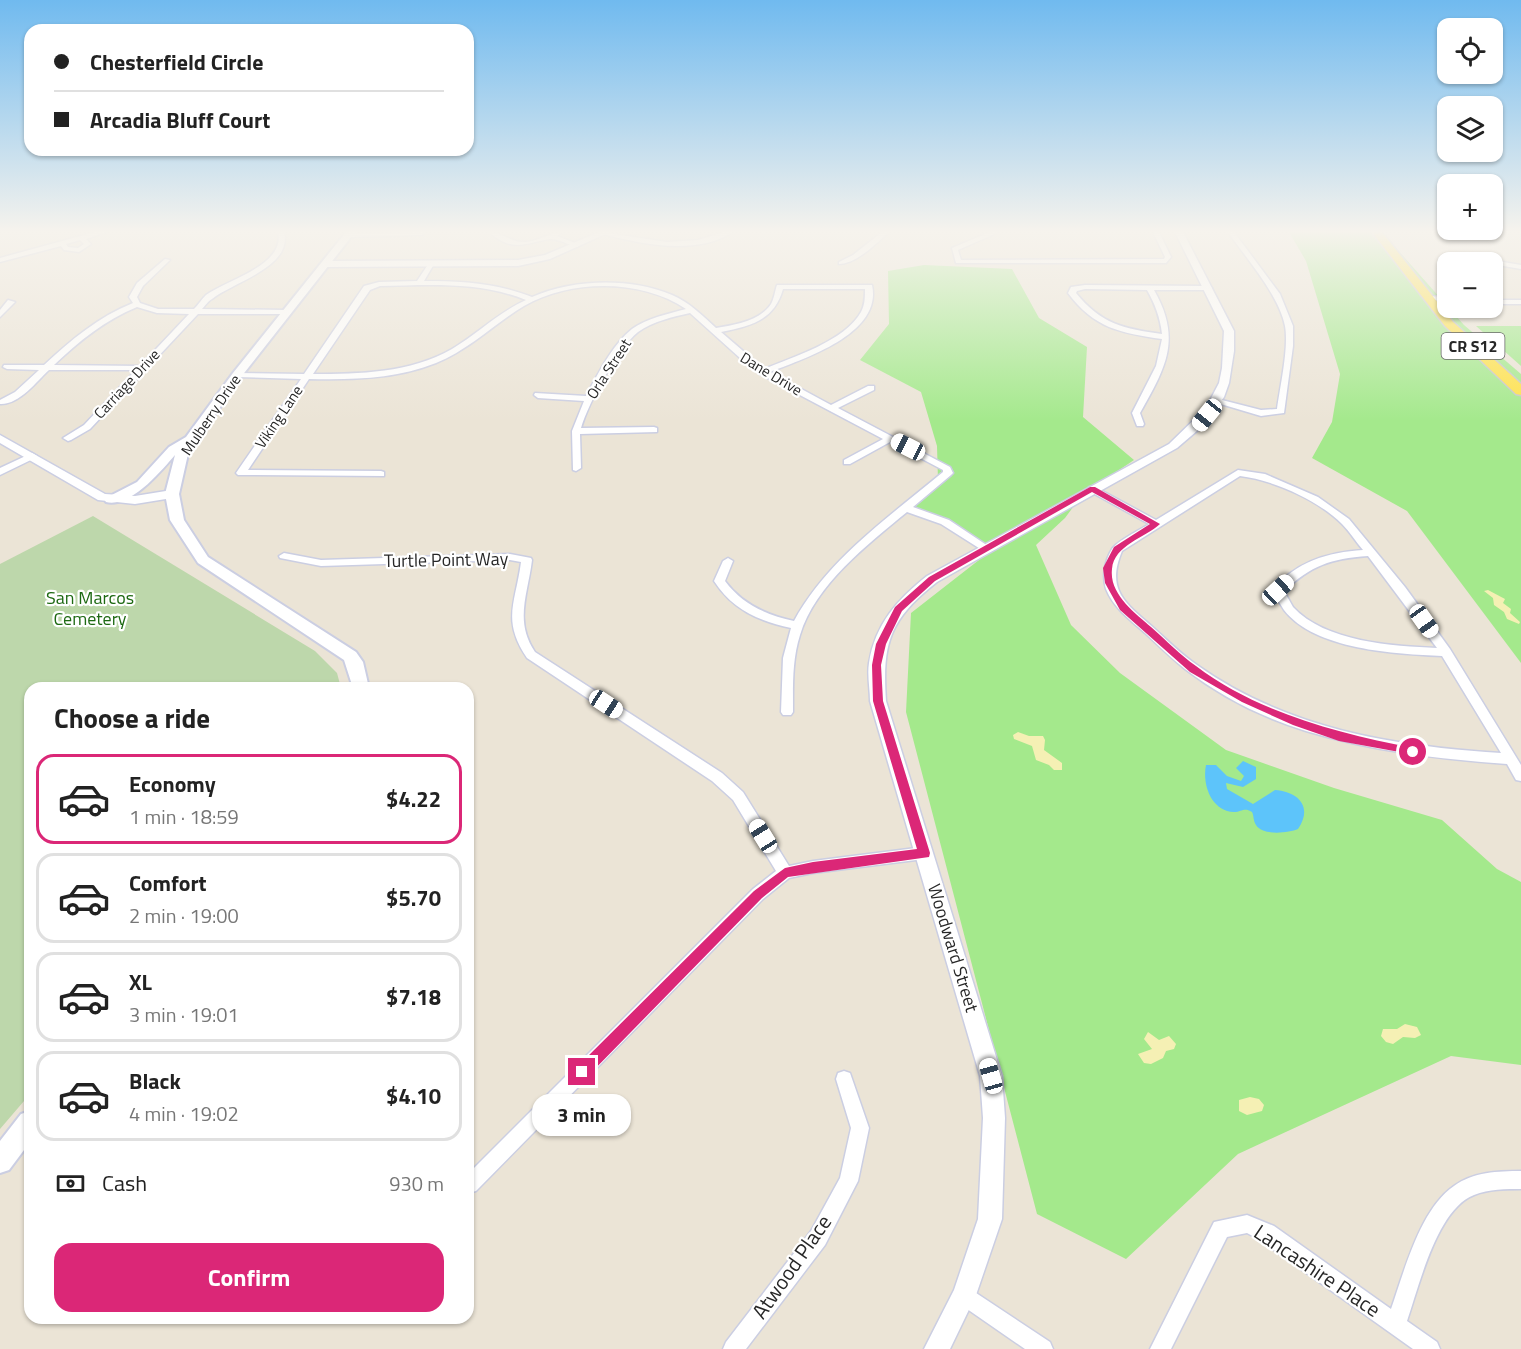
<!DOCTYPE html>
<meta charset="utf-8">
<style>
:root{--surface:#fff;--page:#f2f2f2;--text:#222;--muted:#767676;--line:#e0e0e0;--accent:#db2777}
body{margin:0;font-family:"Titillium Web",sans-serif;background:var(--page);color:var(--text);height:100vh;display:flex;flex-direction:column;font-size:22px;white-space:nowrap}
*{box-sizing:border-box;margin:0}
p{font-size:20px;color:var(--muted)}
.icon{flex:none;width:33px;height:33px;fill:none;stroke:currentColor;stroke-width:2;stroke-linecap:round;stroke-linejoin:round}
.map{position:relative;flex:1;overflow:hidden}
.drawer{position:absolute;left:24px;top:682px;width:450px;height:642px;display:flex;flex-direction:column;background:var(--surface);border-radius:18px;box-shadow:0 2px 4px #0004}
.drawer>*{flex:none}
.hud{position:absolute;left:24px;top:24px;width:450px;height:132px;border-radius:18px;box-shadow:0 2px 4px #0004;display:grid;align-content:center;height:132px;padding:0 30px;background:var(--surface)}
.buttons{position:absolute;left:1437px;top:18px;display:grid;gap:12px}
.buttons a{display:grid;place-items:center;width:66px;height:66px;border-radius:12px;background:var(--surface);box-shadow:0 2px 4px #0004;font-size:30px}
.end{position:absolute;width:27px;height:27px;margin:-14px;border:8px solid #db2777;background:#fff;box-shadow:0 0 0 3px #fff}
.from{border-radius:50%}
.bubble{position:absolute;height:42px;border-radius:18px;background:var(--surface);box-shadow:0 2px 4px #0004;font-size:20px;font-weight:700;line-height:42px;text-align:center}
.car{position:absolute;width:18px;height:36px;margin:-18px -9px;border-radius:8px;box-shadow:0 0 4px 2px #0007;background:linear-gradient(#fff 24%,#345 0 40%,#fff 0 76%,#345 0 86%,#fff 0)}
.hud b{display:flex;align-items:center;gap:21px;height:57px;font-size:22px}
.hud b+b{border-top:2px solid var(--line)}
.hud i{width:15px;height:15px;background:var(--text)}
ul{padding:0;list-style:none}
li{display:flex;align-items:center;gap:18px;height:90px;margin:0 12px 9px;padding:0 18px;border:3px solid var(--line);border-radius:18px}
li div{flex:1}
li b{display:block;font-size:22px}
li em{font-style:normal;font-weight:700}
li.current{border-color:var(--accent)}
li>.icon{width:54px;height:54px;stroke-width:1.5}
h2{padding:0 30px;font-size:27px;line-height:72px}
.pay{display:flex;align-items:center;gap:15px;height:66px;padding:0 30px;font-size:22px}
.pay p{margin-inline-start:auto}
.action{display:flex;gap:12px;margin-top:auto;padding:12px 30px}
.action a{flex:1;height:69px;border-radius:18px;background:var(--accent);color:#fff;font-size:24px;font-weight:700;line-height:69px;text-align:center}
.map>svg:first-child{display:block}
.green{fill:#a4e98c}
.sand{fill:#f5f0b4}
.cemetery{fill:#bdd7ab}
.water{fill:#5dc4fa}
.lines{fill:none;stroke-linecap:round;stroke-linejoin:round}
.minor-casing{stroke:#cbcee2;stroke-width:3}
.tertiary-casing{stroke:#cbcee2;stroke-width:3}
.secondary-casing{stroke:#cbcee2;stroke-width:4}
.primary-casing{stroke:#c7c7c7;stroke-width:3}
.minor{fill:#fff;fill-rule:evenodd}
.tertiary{fill:#fff;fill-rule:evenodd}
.secondary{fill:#fff;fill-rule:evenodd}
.primary{fill:#fee149;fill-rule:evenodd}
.route{fill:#db2777}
.labels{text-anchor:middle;stroke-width:4.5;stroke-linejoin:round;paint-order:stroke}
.far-street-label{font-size:15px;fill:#272727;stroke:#fff}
.shield{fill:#fff;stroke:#686868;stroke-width:1.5}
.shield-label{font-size:16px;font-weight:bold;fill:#272727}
.street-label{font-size:18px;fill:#272727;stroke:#fff}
.park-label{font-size:18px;fill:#1d6912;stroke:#fff}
.near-street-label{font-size:21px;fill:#272727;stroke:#fff}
</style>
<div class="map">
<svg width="1521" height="1349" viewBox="0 0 1521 1349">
<rect width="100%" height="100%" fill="#ebe4d6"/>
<!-- green -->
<path class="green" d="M1289,232H1382L1464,325L1521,374V663L1407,511L1312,458L1332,422L1340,374L1306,261Z
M924,265L1012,269L1039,318L1087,347L1083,417L1134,460L1082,495L1065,518L1036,545L1071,625L1120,673L1226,750L1334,788L1442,820L1497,869L1521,882V1065L1451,1056L1238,1154L1126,1259L1037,1214L906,712L911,613L1011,535L986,548L951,526L908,508L938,480L937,446L921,392L860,360L889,324L888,271Z
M1476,326H1521V366Z"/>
<!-- sand -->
<path class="sand" d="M1488,590L1505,599L1503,603L1511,609L1510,613L1520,622L1519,624L1507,619L1504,612L1494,605L1493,598L1484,591Z
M1018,732L1029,736H1043L1045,740L1044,750L1062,763V770H1054L1049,765L1036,760L1032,746L1014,739L1013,735Z
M1405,1024L1417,1027L1421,1035L1415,1038L1403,1037L1393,1044L1386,1042L1381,1036L1383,1029H1397Z
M1148,1032L1159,1040L1169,1036L1176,1044L1174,1049L1166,1051L1163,1058L1151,1064L1144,1063L1138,1054L1152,1049L1144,1039Z
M1250,1097L1259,1099L1264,1105L1262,1111L1247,1115L1239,1111V1100Z"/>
<!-- cemetery -->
<path class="cemetery" d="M93,516L315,651L337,673L341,688H30V1094L0,1129V564Z"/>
<!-- water -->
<path class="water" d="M1243,761L1256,767V779L1243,787L1226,783L1227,789L1253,804L1275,790C1299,792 1313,807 1298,829C1288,833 1263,836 1256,825C1253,820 1254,816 1252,812C1244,807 1242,812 1234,812C1211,811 1202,784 1206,765H1216L1227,776L1241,781L1244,776L1236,768Z"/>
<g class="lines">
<!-- minor casing -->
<g class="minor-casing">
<path id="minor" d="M95,232H106L86,239L91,244L79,252L64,250L61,246L0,262V258ZM80,240L84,244L78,248L68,247L66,244Z
M278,232H284C293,267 233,282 212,299C208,301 205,306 202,309L287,310L291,312L290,314H198L90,429L71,440L68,441L63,438L84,425L136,370H49C36,382 19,405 0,404V400L15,392L39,370L7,369L3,367L4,365H44C71,340 98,317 133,303L129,297L137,283L165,259L170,260L143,286L137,297L140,303L158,309H194C198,305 202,299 206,295C227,280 286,265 278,232ZM137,307L157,313L189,314L140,366L54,365C79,341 105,320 137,307Z
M425,232L422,235L349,237L346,235L349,233Z
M489,232C502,232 511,243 526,242C539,241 550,232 563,232L557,236L580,245L577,247C569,245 557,238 549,239C523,244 512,252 489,232Z
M601,232L667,242L698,240L724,232H733C696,256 642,244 602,234Z
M882,232H889C877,243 856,264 839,264V262L853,255Z
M990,232H999L958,250L961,260L1164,259L1165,257L1153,232H1159L1171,257L1166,263H956L952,248Z
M1228,232H1234L1280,294L1293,326V346L1284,413L1261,416L1214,402L1218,399L1261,410L1277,409C1280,387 1289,347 1285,326C1279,295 1246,258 1228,232Z
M1473,257L1521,265V269L1492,264V262L1471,260L1470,259Z
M431,262L434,264L424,281C462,281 497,283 532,297C573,279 630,277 672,295C689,302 703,316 716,328C734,325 760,321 771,304C774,299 775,291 777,285H872C883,334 803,359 770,372L831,405L868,386H874V390L838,408L950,467L953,473L951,475L913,507L949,520L991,548L986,551L982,550L941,524L907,512C868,544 815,585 800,635C792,660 793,686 793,712L791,715H783L781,712L783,658L791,628C758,621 732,609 714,581L723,561L728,558L733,561L725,581C742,604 766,615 794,621C828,559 889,517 943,472V470L890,442L850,464H844V460L883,439L760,374L740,358L690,313C673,317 653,321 638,332C617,349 589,402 581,428L654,427L657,428V432L580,434L581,468L576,471L573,470L572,431L584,401L538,398L534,395L535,393L586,396C598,374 612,345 632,329C647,318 668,314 686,309C641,279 572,279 524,306C494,324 469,350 436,363C396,379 352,380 309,379L248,470L381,471L384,472V476L238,475L236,473L301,379L237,377L233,375L234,373L304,374L364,286L379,282L417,281L429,263ZM380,286C429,285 479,281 526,300C499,312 477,334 452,349C410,373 360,374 313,374L370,290ZM783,289H865C865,297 865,305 861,312C845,341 793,357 764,369L721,332C750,326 774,321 783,289Z
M1085,285L1208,286L1212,288L1208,290H1154C1182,339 1166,367 1140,413L1144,424L1143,426H1137L1132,413L1156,366L1162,339C1120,333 1094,328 1068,293L1071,287ZM1085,289L1147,290C1155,304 1160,317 1162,334C1124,329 1101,324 1076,293L1077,291Z
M1425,296L1448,297V301L1428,300L1424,298Z
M8,300L15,302L0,317V310Z
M1492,300H1521V304H1492Z
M32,453L37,456L35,458L0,475V468Z
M1238,470L1265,474L1318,497L1349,519L1405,587L1450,649L1521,765V781L1516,780L1507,764C1438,759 1372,751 1306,731C1263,718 1220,696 1185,669C1171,658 1158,645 1145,633C1130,620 1113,607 1106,589C1102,576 1105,560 1112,549C1117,541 1140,530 1149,524L1089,491V487H1095L1156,520ZM1240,476C1273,480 1318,500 1342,524C1350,532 1356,542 1363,550C1328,552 1295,562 1273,590C1276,597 1280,604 1284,610C1315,650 1396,654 1442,656L1501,753C1393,746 1287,729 1197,665C1182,655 1169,642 1156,630C1127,604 1105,592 1122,551ZM1368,556L1437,648C1393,646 1325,642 1293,607C1290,602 1287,596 1284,591C1312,565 1330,559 1368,556Z
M284,553L321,560L510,554L531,558L532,560C528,594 514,621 535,652L722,773L743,792L789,866L813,861L924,847L929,849L931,853L929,857L924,859L813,873L789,878L763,899L476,1191L468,1193V1174L753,889L776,871L733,800L712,781L527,658C501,620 516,602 521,562L510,560L321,566L280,558L279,556Z
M844,1071L850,1073L869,1128L858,1181L825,1245L746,1349H723L726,1342L811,1231L840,1178L851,1128L836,1079L838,1073Z
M1521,1171V1189C1506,1189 1489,1189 1474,1195C1437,1209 1419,1286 1407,1321L1437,1342L1440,1349H1413L1260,1240L1247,1233L1227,1237L1171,1349H1150L1214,1222L1247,1215L1274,1226L1391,1309C1404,1272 1420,1209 1454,1186C1473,1172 1498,1171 1521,1171Z
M964,1285L1050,1342L1053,1349H1025L957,1302L954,1295L957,1288Z"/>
</g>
<!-- tertiary casing -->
<g class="tertiary-casing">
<path id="tertiary" d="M599,232H610L550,259L518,266L326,267L322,264L326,261L518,260L545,255Z
M1175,232H1183L1234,331V351L1229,383L1224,397L1205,424L1177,448L937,582C890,619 882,642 886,701L1002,1076L1005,1118L1002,1219L976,1295L950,1349H924L954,1290L978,1219L983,1118L980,1076L870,701C870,689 867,675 869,663C875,624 898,599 927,576L1169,444L1206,408L1219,383L1222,368L1224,331Z
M0,435L105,494L135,496L172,490L178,494L172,498L135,504L98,500L0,443Z"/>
</g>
<!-- secondary casing -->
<g class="secondary-casing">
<path id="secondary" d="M346,232H355L241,377L200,436L188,454L179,494L184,520L208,557L356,652L363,662L369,688H353L344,660L198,563L170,520L165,494L175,455C161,471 131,508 106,502L104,499L137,482L169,447L186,437L233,373Z
M30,1111V1142L9,1170L0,1173V1141L21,1114Z"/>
</g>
<!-- primary casing -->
<g class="primary-casing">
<path id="primary" d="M1372,232H1382L1453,322L1521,384V395L1516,394L1445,326Z"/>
</g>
<!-- minor -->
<use href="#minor" class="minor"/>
<!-- tertiary -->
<use href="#tertiary" class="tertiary"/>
<!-- secondary -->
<use href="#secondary" class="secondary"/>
<!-- primary -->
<use href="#primary" class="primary"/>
</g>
<!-- sky -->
<linearGradient id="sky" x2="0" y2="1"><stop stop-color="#70baef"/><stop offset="0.55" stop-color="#f6f3ed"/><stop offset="1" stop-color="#f6f3ed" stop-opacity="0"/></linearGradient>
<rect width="1521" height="421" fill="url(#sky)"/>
<!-- route -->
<path class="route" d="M1090,487H1095L1160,524C1145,538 1114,545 1112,569C1109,594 1135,613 1151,627C1166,640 1180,655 1196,666C1258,713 1338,733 1413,748L1418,752L1416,755L1339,741L1293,725L1242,702L1190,672L1120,610L1105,583L1103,568L1114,547L1150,524L1092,492L935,581L902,611L886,644L881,665L883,701L930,853L929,857L788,877L762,898L587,1077H577V1067L754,891L785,868L813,862L917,849L873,701L872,665L876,644L895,607L929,577Z"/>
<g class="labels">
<!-- far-street labels -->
<g class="far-street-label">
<text transform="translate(609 369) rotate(-57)" y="5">Orla Street</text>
<text transform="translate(771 374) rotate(31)" y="5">Dane Drive</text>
<text transform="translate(127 384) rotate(-47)" y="5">Carriage Drive</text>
<text transform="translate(211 415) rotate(-56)" y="5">Mulberry Drive</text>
<text transform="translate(279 417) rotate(-56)" y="5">Viking Lane</text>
</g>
<!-- shield labels -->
<rect class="shield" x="1441.5" y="333" width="63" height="26" rx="4.5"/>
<g class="shield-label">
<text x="1473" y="352">CR S12</text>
</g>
<!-- street labels -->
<g class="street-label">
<text transform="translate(446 560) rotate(-1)" y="6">Turtle Point Way</text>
<text transform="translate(953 948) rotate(73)" y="6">Woodward Street</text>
</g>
<!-- park labels -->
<g class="park-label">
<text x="90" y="604">San Marcos<tspan x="90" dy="21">Cemetery</tspan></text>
</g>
<!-- near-street labels -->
<g class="near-street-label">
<text transform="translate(792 1267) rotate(-55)" y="7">Atwood Place</text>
<text transform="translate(1317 1271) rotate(34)" y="7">Lancashire Place</text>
</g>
</g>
</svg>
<div class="buttons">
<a><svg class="icon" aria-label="locate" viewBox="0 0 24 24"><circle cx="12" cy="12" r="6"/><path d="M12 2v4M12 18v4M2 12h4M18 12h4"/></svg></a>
<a><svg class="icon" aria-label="layers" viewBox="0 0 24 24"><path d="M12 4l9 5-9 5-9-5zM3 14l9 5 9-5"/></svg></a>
<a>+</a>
<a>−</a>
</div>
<i class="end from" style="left:1413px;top:752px"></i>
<i class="end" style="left:582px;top:1072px"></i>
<div class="bubble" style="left:532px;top:1094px;width:99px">3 min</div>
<i class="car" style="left:1207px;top:415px;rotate:219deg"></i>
<i class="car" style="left:908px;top:447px;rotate:297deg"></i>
<i class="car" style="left:1278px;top:590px;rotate:47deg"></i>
<i class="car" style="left:1424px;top:621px;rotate:145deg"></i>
<i class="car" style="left:606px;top:704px;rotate:123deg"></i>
<i class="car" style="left:763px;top:836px;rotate:328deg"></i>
<i class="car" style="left:991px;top:1076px;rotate:344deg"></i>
<div class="hud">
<b><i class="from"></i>Chesterfield Circle</b>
<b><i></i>Arcadia Bluff Court</b>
</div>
<section class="drawer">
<h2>Choose a ride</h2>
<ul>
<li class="current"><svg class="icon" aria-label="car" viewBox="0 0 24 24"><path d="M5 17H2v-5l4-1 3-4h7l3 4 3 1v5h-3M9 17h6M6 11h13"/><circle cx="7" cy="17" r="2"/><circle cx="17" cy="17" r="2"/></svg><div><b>Economy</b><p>1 min · 18:59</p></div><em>$4.22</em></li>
<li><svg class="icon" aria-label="car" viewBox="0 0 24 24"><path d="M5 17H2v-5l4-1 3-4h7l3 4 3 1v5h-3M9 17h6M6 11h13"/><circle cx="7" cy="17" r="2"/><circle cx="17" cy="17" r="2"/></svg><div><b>Comfort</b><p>2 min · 19:00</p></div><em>$5.70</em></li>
<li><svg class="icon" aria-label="car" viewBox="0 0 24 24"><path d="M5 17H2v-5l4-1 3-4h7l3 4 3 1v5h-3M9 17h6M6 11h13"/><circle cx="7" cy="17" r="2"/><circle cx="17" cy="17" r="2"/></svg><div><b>XL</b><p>3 min · 19:01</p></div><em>$7.18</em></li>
<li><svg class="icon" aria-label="car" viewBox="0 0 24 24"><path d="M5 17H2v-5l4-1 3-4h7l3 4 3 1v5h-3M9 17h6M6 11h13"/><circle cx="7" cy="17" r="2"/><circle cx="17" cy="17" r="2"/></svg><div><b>Black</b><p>4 min · 19:02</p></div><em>$4.10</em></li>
</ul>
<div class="pay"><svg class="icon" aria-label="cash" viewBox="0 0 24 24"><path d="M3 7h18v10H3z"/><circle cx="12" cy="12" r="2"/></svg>Cash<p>930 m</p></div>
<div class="action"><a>Confirm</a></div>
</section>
</div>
